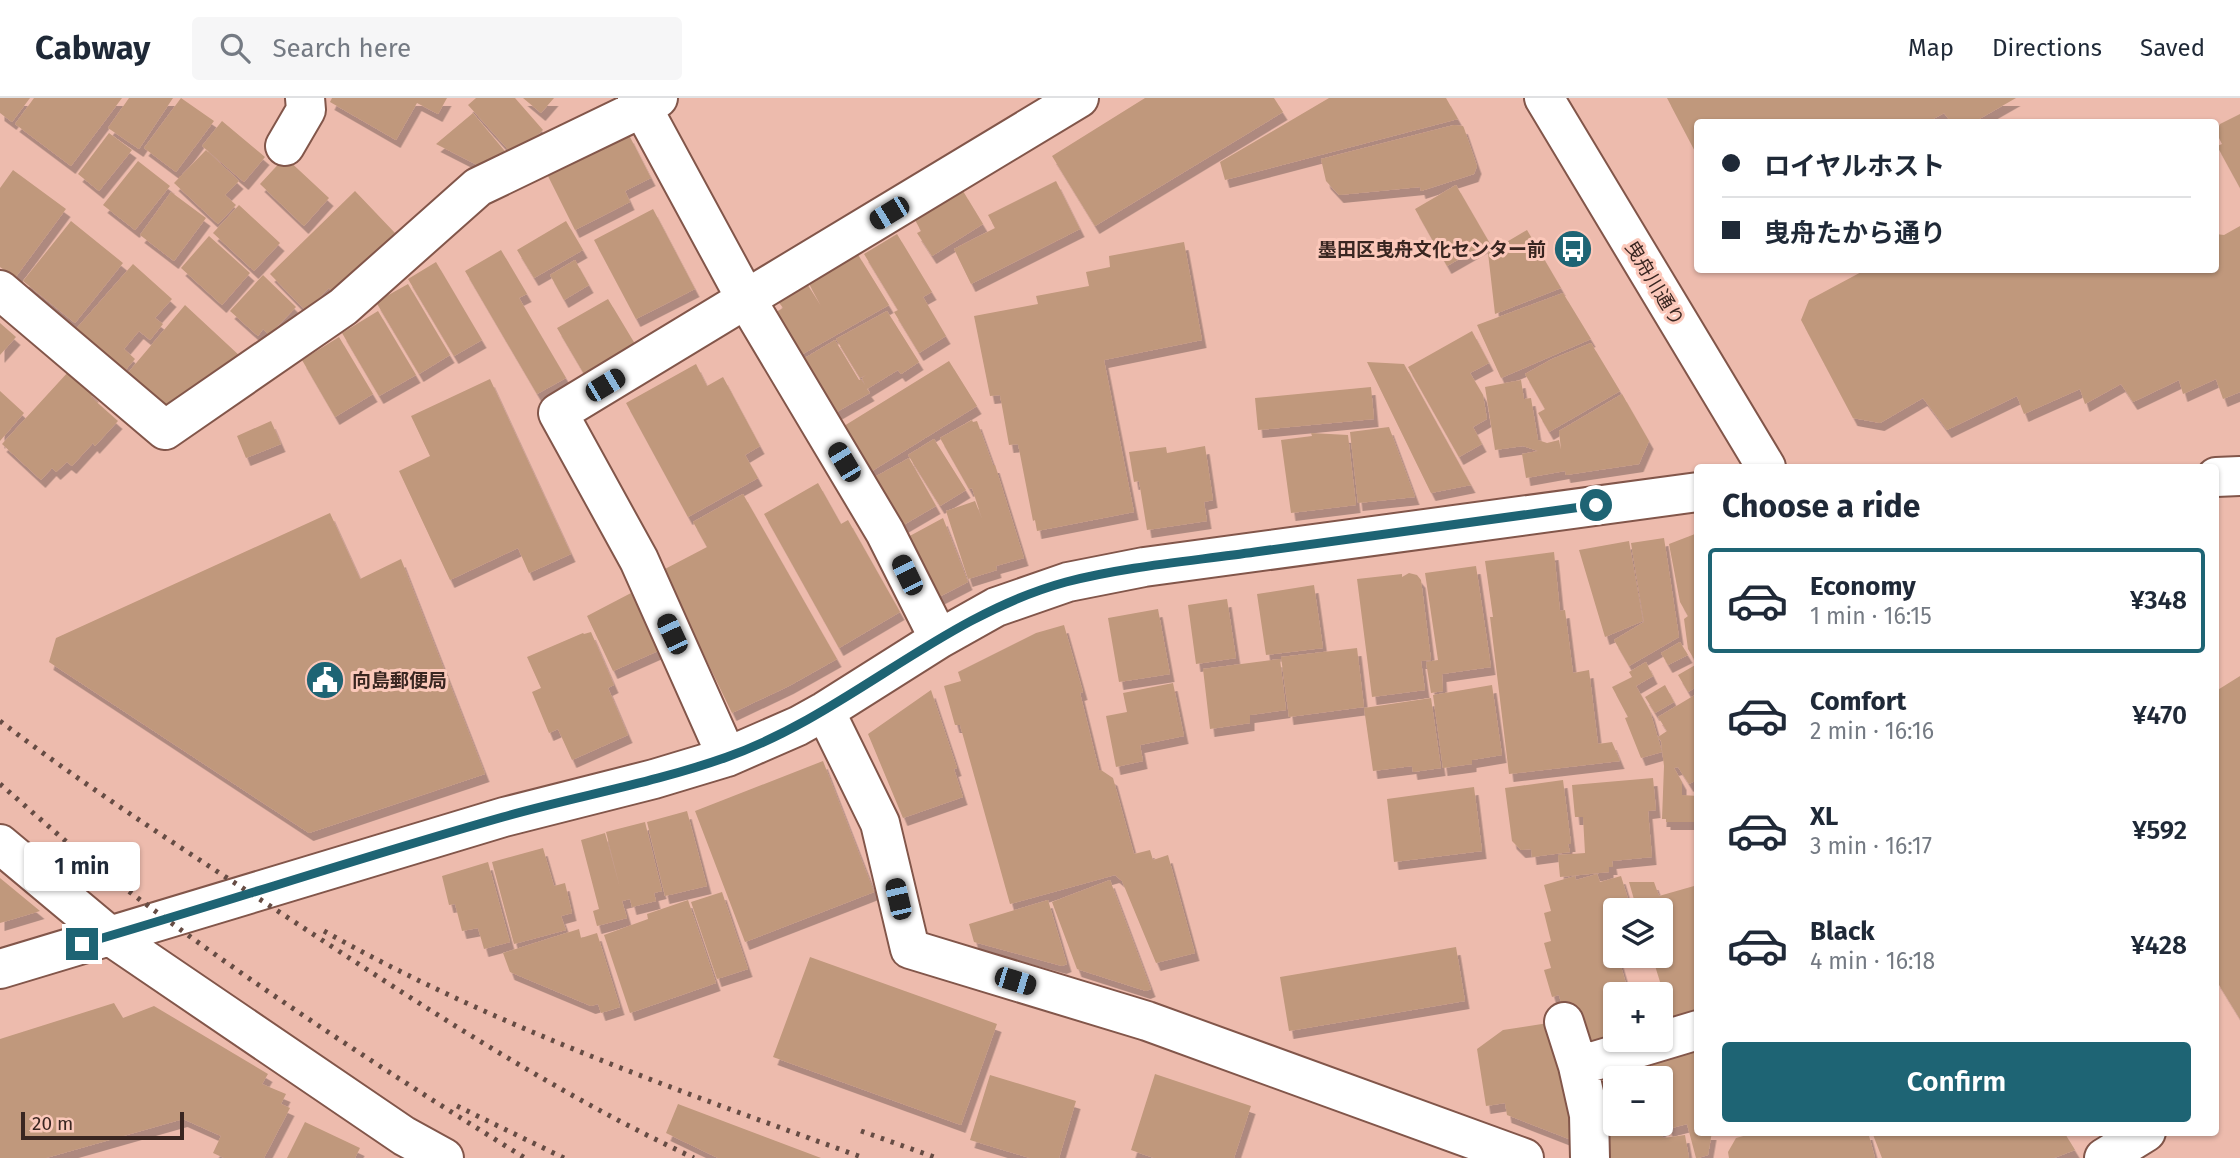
<!DOCTYPE html>
<meta charset="utf-8">
<style>
:root{--surface:#fff;--page:#f6f6f7;--text:#1f2937;--muted:#747a83;--line:#e0e1e3;--accent:#1e6474}
body{margin:0;font-family:"Fira Sans","Noto Sans JP",sans-serif;background:var(--page);color:var(--text);height:100vh;display:flex;flex-direction:column;font-size:26px;white-space:nowrap}
*{box-sizing:border-box;margin:0}
p{font-size:23px;color:var(--muted)}
.icon{flex:none;width:38px;height:38px;fill:none;stroke:currentColor;stroke-width:2;stroke-linecap:round;stroke-linejoin:round}
.map{position:relative;flex:1;overflow:hidden}
.panel{position:absolute;left:1694px;top:366px;width:525px;height:672px;display:flex;flex-direction:column;background:var(--surface);border-radius:7px;box-shadow:0 2px 5px #0004}
.panel>*{flex:none}
.hud{position:absolute;left:1694px;top:21px;width:525px;height:154px;border-radius:7px;box-shadow:0 2px 5px #0004;display:grid;align-content:center;height:154px;padding:0 28px;background:var(--surface)}
.buttons{position:absolute;left:1603px;top:800px;display:grid;gap:14px}
.buttons a{display:grid;place-items:center;width:70px;height:70px;border-radius:7px;background:var(--surface);box-shadow:0 2px 5px #0004;font-size:35px}
.scale{position:absolute;left:21px;bottom:18px;width:163px;box-sizing:border-box;padding-left:7px;border:4px solid #392621;border-top:0;font-size:19px;line-height:24px;white-space:nowrap;color:#392621;-webkit-text-stroke:5px #fbc8ba;paint-order:stroke}
.end{position:absolute;width:32px;height:32px;margin:-16px;border:9px solid #1e6474;background:#fff;box-shadow:0 0 0 4px #fff}
.from{border-radius:50%}
.bubble{position:absolute;height:49px;border-radius:7px;background:var(--surface);box-shadow:0 2px 5px #0004;font-size:23px;font-weight:600;line-height:49px;text-align:center}
.car{position:absolute;width:21px;height:42px;margin:-21px -10px;border-radius:9px;box-shadow:0 0 5px 2px #0007;background:linear-gradient(#222 24%,#8ab4d8 0 40%,#222 0 76%,#8ab4d8 0 86%,#222 0)}
.hud b{display:flex;align-items:center;gap:24px;height:66px;font-size:26px}
.hud b+b{border-top:2px solid var(--line)}
.hud i{width:18px;height:18px;background:var(--text)}
ul{padding:0;list-style:none}
li{display:flex;align-items:center;gap:21px;height:105px;margin:0 14px 10px;padding:0 14px;border:4px solid transparent;border-radius:7px}
li div{flex:1}
li b{display:block;font-size:26px}
li em{font-style:normal;font-weight:600}
li.active{border-color:var(--accent)}
li>.icon{width:63px;height:63px;stroke-width:1.5}
h2{padding:0 28px;font-size:32px;line-height:84px}
.action{display:flex;gap:14px;margin-top:auto;padding:14px 28px}
.action a{flex:1;height:80px;border-radius:7px;background:var(--accent);color:#fff;font-size:28px;font-weight:600;line-height:80px;text-align:center}
header{display:flex;align-items:center;gap:42px;box-sizing:border-box;height:98px;padding:0 35px;background:var(--surface);border-bottom:2px solid var(--line)}
header strong{font-size:33px}
nav{display:flex;gap:38px;margin-inline-start:auto;font-size:24px}
.search{width:490px;height:63px;background:var(--page);display:flex;align-items:center;gap:18px;box-sizing:border-box;padding:0 24px;border-radius:7px;color:var(--muted);font-size:26px}
.map>svg:first-child{display:block}
.building{fill:#c0987c;filter:url(#shadow)}
.lines{fill:none;stroke-linecap:round;stroke-linejoin:round}
.minor-casing{stroke:#82564a;stroke-width:42}
.minor{stroke:#fff;stroke-width:38}
.rail{stroke:#664c44;stroke-width:5;stroke-dasharray:3.5 7;stroke-linecap:butt}
.route{stroke:#1e6474;stroke-width:9}
.labels{text-anchor:middle;stroke-width:6;stroke-linejoin:round;paint-order:stroke}
.poi-label{font-size:19px;font-weight:bold;fill:#392621;stroke:#fbc8ba;text-anchor:end}
.street-label{font-size:19px;fill:#392621;stroke:#fbc8ba}
</style>
<header>
<strong>Cabway</strong>
<div class="search"><svg class="icon" aria-label="search" viewBox="0 0 24 24"><circle cx="10" cy="10" r="6"/><path d="M15 15l6 6"/></svg>Search here</div>
<nav><a>Map</a><a>Directions</a><a>Saved</a></nav>
</header>
<div class="map">
<svg width="2240" height="1060" viewBox="0 0 2240 1060">
<defs>
<filter id="shadow"><feDropShadow dx="4.5" dy="8" stdDeviation="0" flood-color="#0004"/></filter>
</defs>
<rect width="100%" height="100%" fill="#edbbad"/>
<!-- building -->
<path class="building" d="M0,0H30L12,24L0,15Z
M34,0H122L71,68L15,26Z
M129,0H173L139,51L108,30Z
M181,0L214,23L176,74L144,50Z
M332,0H447L438,16L417,5L396,42L330,4Z
M476,0H515L543,32L514,58L468,7Z
M523,0H554L541,15Z
M1145,0H1274L1283,14L1095,128L1052,58Z
M1329,0H1446L1458,21L1225,82L1220,64Z
M1667,0H2016L1974,24H1951L1944,15L1928,24H1906V23L1902,24H1698V59Z
M473,15L509,58L491,74L436,46Z
M2240,16V90L2217,48L2222,46L2216,34L2220,26Z
M222,23L265,59L244,84L202,48Z
M1454,27L1463,28L1464,30L1477,68L1474,76L1421,93L1420,89L1339,97L1326,83L1321,61Z
M109,35L132,52L99,93L78,76Z
M629,37L651,80L625,93L630,104L575,132L545,72Z
M206,52L239,83L225,97L236,107L218,126L174,85Z
M285,59L329,100L304,128L260,86Z
M138,63L170,88L135,132L103,107Z
M13,72L66,111L15,180L0,169V90Z
M1056,83L1080,131L971,186L954,151L995,130L988,117Z
M1456,87L1489,144L1447,168L1415,111Z
M355,93L395,135L333,195L329,190L306,213L270,176Z
M963,93L983,126L932,158L917,135L921,133L915,122Z
M171,94L206,120L174,163L140,137Z
M239,107L280,145L254,173L213,135Z
M653,111L695,191L636,221L594,142Z
M71,123L123,165L75,225L23,183Z
M566,123L583,152L534,180L517,152Z
M2240,128V294L2223,301L2216,281L2183,296L2179,282L2133,304L2121,286L2085,306L2080,291L2024,316L2017,298L1947,332L1923,300L1880,325L1853,320L1801,222L1809,202L1865,172H1872L1874,174L1878,172H2216V136L2224,137Z
M1527,132L1561,190L1495,216L1488,155Z
M897,136L932,194L923,199L946,238L919,255L894,214L898,212L864,156Z
M209,138L250,175L222,207L181,170Z
M1184,144L1202,242L1104,262L1134,414L1037,433L1035,422L1033,423L1018,346L1009,347L1000,297L990,298L974,218L1038,206L1036,198L1089,188L1086,174L1110,169L1109,158Z
M501,152L527,196L519,200L566,280L537,296L465,173Z
M857,155L889,207L801,257L776,214L783,210L777,202L806,184L821,208L808,184Z
M575,162L589,187L564,202L550,177Z
M436,164L482,242L454,258L408,181Z
M133,166L172,201L155,220L163,226L150,242L139,233L124,251L135,261L117,282L69,239Z
M263,177L296,209L269,237L263,231L258,238L230,213Z
M408,186L450,257L419,276L376,204Z
M1563,195L1591,241L1501,280L1477,227Z
M608,201L638,251L587,281L557,230Z
M185,207L241,259L157,315L121,283Z
M378,213L416,277L379,298L342,235Z
M887,213L919,264L901,276L898,272L867,291L870,295L835,315L803,261L835,242L859,282L861,281L865,287L862,280L866,277L860,280L836,241Z
M0,225L16,239L0,257Z
M1472,233L1489,265L1470,275L1483,297L1487,321L1473,329L1482,346L1459,359L1408,269Z
M339,239L373,296L335,319L302,262Z
M1591,245L1620,293L1549,334L1538,315L1545,311L1525,276L1552,261Z
M949,263L977,308L872,373L844,328Z
M1367,264L1404,266L1471,387L1431,395Z
M696,266L707,288L723,279L760,348L745,357L758,380L688,419L626,305Z
M69,273L94,296L91,299L118,323L95,348L93,345L72,368L67,364L56,374L52,370L41,382L2,346Z
M490,281L571,456L529,475L518,450L450,482L399,373L430,358L411,318Z
M1521,282L1524,301L1531,300L1538,342L1547,345L1559,342L1561,352L1559,333L1622,296L1649,343L1639,366L1566,377L1565,373L1526,380L1522,356L1538,353L1523,348L1495,352L1485,289Z
M1371,289L1374,321L1258,332L1255,300Z
M0,293L24,315L0,343Z
M972,322L973,324L977,323L993,367H995L1024,460L996,468L997,472L968,481L946,413L975,403L982,421L972,390L969,391L940,340Z
M271,323L281,346L246,360L237,338Z
M1389,329L1415,399L1358,405L1350,334Z
M1311,335L1348,337L1356,407L1291,415L1281,342L1312,338Z
M934,341L966,392L940,408L908,357Z
M1205,348L1213,402L1204,404L1207,423L1147,432L1139,383L1134,384L1129,354L1166,349L1167,355Z
M909,360L936,408L900,429L873,380Z
M818,385L841,426L848,422L900,514L839,550L764,416Z
M743,396L837,561L789,588L732,615L663,472L707,449L693,424Z
M330,415L360,481L401,461L485,676L309,735L49,564L56,540Z
M943,420L968,484L937,500L906,440Z
M1695,436L1698,437V588L1688,594L1678,577L1697,566L1688,551L1684,521L1688,518L1680,504L1669,446Z
M1664,440L1679,539L1629,568L1614,542L1644,524L1631,445Z
M1629,443L1643,523L1605,539L1579,452Z
M1554,454L1560,513L1565,512L1573,575L1589,572L1598,646L1612,644L1620,663L1509,676L1490,519H1493L1485,463Z
M1476,468L1491,569L1442,576L1443,593L1431,595L1426,564L1438,562L1425,475Z
M1409,475L1417,477L1421,482L1431,562L1421,563L1425,592L1372,599L1357,481L1402,476V479Z
M1314,487L1323,550L1266,557L1257,496Z
M631,495L658,553L613,573L587,518Z
M1227,501L1236,560L1196,566L1188,507Z
M1158,511L1170,576L1119,584L1108,520Z
M1064,527L1083,594L1080,595L1099,672H1101L1113,680L1134,756L1150,752L1153,762L1168,757L1195,855L1156,865L1122,783L1115,777L1010,806L960,627H955L944,588L961,583L958,574L1036,535Z
M591,534L614,587L608,590L628,637L572,662L558,631L549,635L532,594L541,590L527,559L583,535L584,536Z
M1680,544L1688,557L1668,567L1661,555Z
M1357,550L1364,609L1289,619L1281,559Z
M1280,561L1286,612L1250,617V625L1210,631L1203,571Z
M1646,564L1653,578L1636,588L1650,613L1662,654L1641,660L1625,620L1628,619L1612,589L1632,579L1629,574Z
M2240,578V921L2216,882V593Z
M1173,585L1184,638L1140,647L1143,663L1116,669L1106,618L1127,614L1123,595Z
M1492,587L1502,657L1472,662V666L1443,670L1433,597Z
M1665,587L1674,604L1655,615L1645,599Z
M931,592L957,670L954,671L963,699L903,720L868,636Z
M1698,595V686L1695,683L1689,686L1678,669L1674,670L1682,684V697L1698,698V724H1666V721H1662L1664,668L1661,643L1658,639L1667,633L1658,619Z
M1431,600L1441,670L1413,674L1412,668L1373,673L1364,610Z
M823,663L874,794L745,844L695,713Z
M1653,680L1656,712L1648,713L1652,759L1612,763L1613,769H1609V774L1560,779L1558,757L1585,755L1583,719H1575L1572,687Z
M1563,682L1571,746H1568L1570,754L1532,759L1531,751L1521,752L1512,743L1505,690Z
M1474,689L1482,753L1394,764L1387,701Z
M687,713L707,788L665,798L647,724Z
M645,724L662,793L654,795L656,803L632,809L630,801L622,803L627,820L597,828L593,813L599,811L581,742L605,735L620,790L606,734Z
M543,750L554,788L565,785L572,815L561,818L566,832L514,846L492,764Z
M488,764L510,844L484,851L478,830L462,833L455,806L449,807L442,778Z
M1597,776L1600,784L1621,778L1629,804L1605,811L1615,847V858H1618L1629,896H1615V941L1581,950L1566,923L1559,897L1552,899L1544,872L1551,870L1544,845L1551,843L1544,815L1551,813L1544,787L1575,778L1576,782Z
M0,780L40,813L0,825Z
M1110,782L1151,891L1146,893L1077,871L1052,804Z
M1629,784H1654L1659,798L1694,788L1698,798V919L1673,926L1652,858H1661V812H1637Z
M722,794L748,871L717,881L691,804Z
M688,802L716,885L630,915L604,837L648,821L647,816Z
M1048,802L1067,866L1062,868L974,844L969,826Z
M579,831L581,840L597,835L620,909L601,915L598,906L591,908L510,874L503,855Z
M1456,849L1465,903L1289,933L1280,879Z
M810,859L997,926L961,1027L773,959Z
M114,905L123,920L154,908L268,976L262,986L286,996L281,1006L290,1010L264,1060H224L213,1055L221,1038L183,1021L46,1060H0V941Z
M1561,923L1574,1043L1507,1017L1505,1005L1486,1008L1477,951L1503,932Z
M1694,944L1698,956V1034H1712L1708,1057L1698,1060H1696L1687,1026L1668,1031L1661,1001V980H1655L1649,956Z
M1155,976L1251,1008L1234,1060H1154L1131,1052Z
M990,977L1076,1003L1059,1060H1030L970,1042Z
M1615,986V1026H1661L1663,1040L1685,1037L1689,1060H1599L1597,992H1607Z
M678,1006L821,1060H718L666,1035Z
M305,1024L360,1050L355,1060H287Z
M1746,1034H1868L1875,1060H1729L1728,1054L1736,1040L1747,1037Z
M1872,1034H2064L2075,1052L2054,1060H1882Z"/>
<g class="lines">
<!-- minor casing -->
<g class="minor-casing">
<path id="minor" d="M637,0L746,201L1079,0
M1544,0L1766,369
M285,48L306,12L305,0
M0,192L165,332L343,209L478,89L644,9L658,0
M2216,379L2240,378
M825,613L880,725L910,851L1147,923L1524,1060
M727,659L639,462L558,315L746,201L885,434L939,541
M0,746L110,838L404,1038L444,1060
M0,871L504,719L654,681L727,659L798,628L825,613L939,541L996,509L1068,484L1144,469L1698,394
M1564,924L1578,968L1698,932
M1578,968L1589,1017L1590,1060
M2104,1060L2146,1034"/>
</g>
<!-- minor -->
<use href="#minor" class="minor"/>
<!-- rail -->
<path class="rail" d="M0,623C94,695 194,758 293,823C422,908 553,994 694,1060
M0,686C36,717 72,750 110,779C243,881 383,972 525,1060
M324,833C495,929 680,993 864,1060
M457,1008L564,1060
M861,1033L937,1060"/>
</g>
<g class="lines">
<!-- route -->
<path class="route" d="M82,846C223,805 362,759 503,719C577,698 654,685 727,659C848,616 941,518 1066,484C1128,468 1193,463 1255,454C1369,438 1482,423 1596,407"/>
</g>
<!-- icons -->
<defs>
<g id="bus-disc" transform="scale(2.0125)"><circle r="9.5" fill="#1e6474" stroke="#fbc8ba"/><path d="M-5-6H5V4H4V6H2V4H-2V6H-4V4H-5ZM-3.5-4V0h7V-4ZM-3.5 1.2v1.5H-2V1.2ZM2 1.2v1.5H3.5V1.2Z" fill="#fff"/></g>
<g id="civic-disc" transform="scale(2.0125)"><circle r="9.5" fill="#1e6474" stroke="#fbc8ba"/><path d="M-.6-6.5H3V-4.5H.6V-3L4-1V1h2V6H-6V1h2V-1L-.6-3ZM-1.2 2.5V6h2.4V2.5Z" fill="#fff"/></g>
</defs>
<g fill-rule="evenodd">
<use href="#bus-disc" x="1573" y="151"/>
<use href="#civic-disc" x="325" y="582"/>
</g>
<g class="labels">
<!-- poi labels -->
<g class="poi-label">
<text x="1546" y="158">墨田区曳舟文化センター前</text>
<text x="352" y="589" text-anchor="start">向島郵便局</text>
</g>
<!-- street labels -->
<g class="street-label">
<text transform="translate(1655 185) rotate(59)" y="7">曳舟川通り</text>
</g>
</g>
</svg>
<div class="buttons">
<a><svg class="icon" aria-label="layers" viewBox="0 0 24 24"><path d="M12 4l9 5-9 5-9-5zM3 14l9 5 9-5"/></svg></a>
<a>+</a>
<a>−</a>
</div>
<div class="scale">20 m</div>
<i class="end from" style="left:1596px;top:407px"></i>
<i class="end" style="left:82px;top:846px"></i>
<div class="bubble" style="left:24px;top:744px;width:116px">1 min</div>
<i class="car" style="left:889px;top:115px;rotate:239deg"></i>
<i class="car" style="left:605px;top:287px;rotate:59deg"></i>
<i class="car" style="left:844px;top:364px;rotate:329deg"></i>
<i class="car" style="left:907px;top:477px;rotate:334deg"></i>
<i class="car" style="left:672px;top:536px;rotate:335deg"></i>
<i class="car" style="left:898px;top:801px;rotate:347deg"></i>
<i class="car" style="left:1015px;top:883px;rotate:107deg"></i>
<div class="hud">
<b><i class="from"></i>ロイヤルホスト</b>
<b><i></i>曳舟たから通り</b>
</div>
<section class="panel">
<h2>Choose a ride</h2>
<ul>
<li class="active"><svg class="icon" aria-label="car" viewBox="0 0 24 24"><path d="M5 17H2v-5l4-1 3-4h7l3 4 3 1v5h-3M9 17h6M6 11h13"/><circle cx="7" cy="17" r="2"/><circle cx="17" cy="17" r="2"/></svg><div><b>Economy</b><p>1 min · 16:15</p></div><em>¥348</em></li>
<li><svg class="icon" aria-label="car" viewBox="0 0 24 24"><path d="M5 17H2v-5l4-1 3-4h7l3 4 3 1v5h-3M9 17h6M6 11h13"/><circle cx="7" cy="17" r="2"/><circle cx="17" cy="17" r="2"/></svg><div><b>Comfort</b><p>2 min · 16:16</p></div><em>¥470</em></li>
<li><svg class="icon" aria-label="car" viewBox="0 0 24 24"><path d="M5 17H2v-5l4-1 3-4h7l3 4 3 1v5h-3M9 17h6M6 11h13"/><circle cx="7" cy="17" r="2"/><circle cx="17" cy="17" r="2"/></svg><div><b>XL</b><p>3 min · 16:17</p></div><em>¥592</em></li>
<li><svg class="icon" aria-label="car" viewBox="0 0 24 24"><path d="M5 17H2v-5l4-1 3-4h7l3 4 3 1v5h-3M9 17h6M6 11h13"/><circle cx="7" cy="17" r="2"/><circle cx="17" cy="17" r="2"/></svg><div><b>Black</b><p>4 min · 16:18</p></div><em>¥428</em></li>
</ul>
<div class="action"><a>Confirm</a></div>
</section>
</div>
